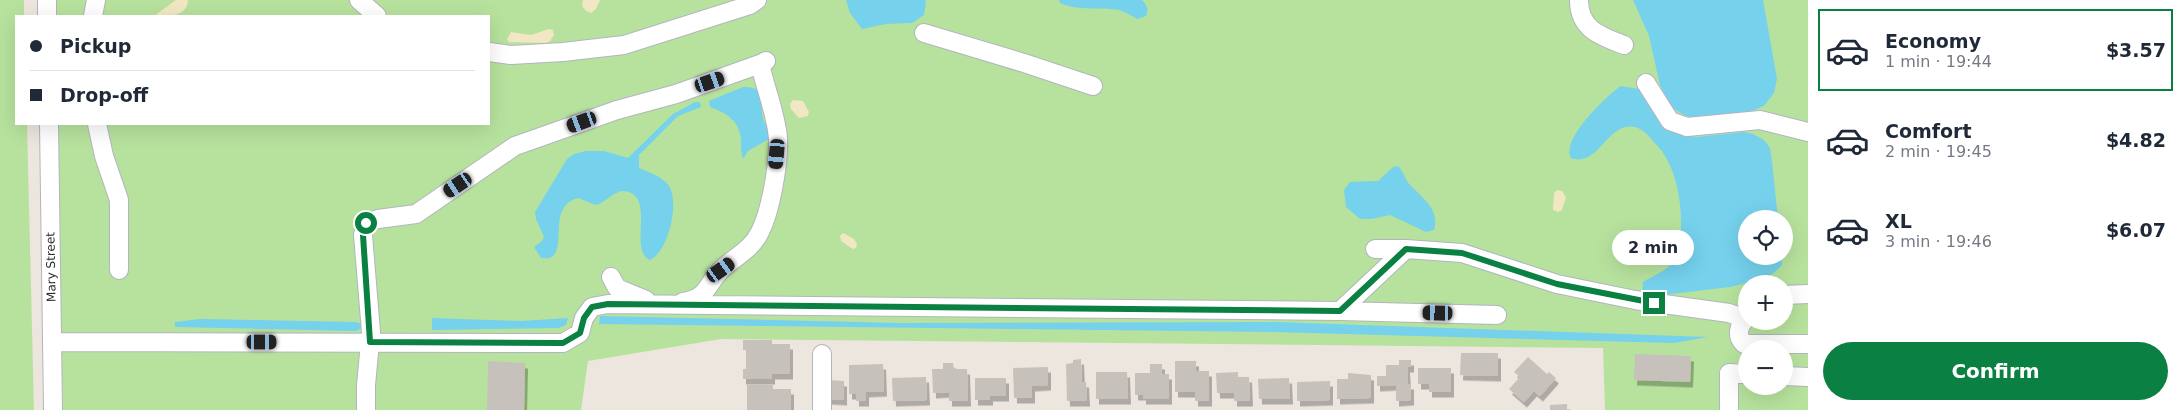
<!DOCTYPE html>
<meta charset="utf-8">
<style>
:root{--surface:#fff;--page:#f2f2f3;--text:#1f2937;--muted:#747a83;--line:#e0e1e3;--accent:#0b8043}
body{margin:0;font-family:"DejaVu Sans",sans-serif;background:var(--page);color:var(--text);height:100vh;display:flex;flex-direction:column;font-size:19px;white-space:nowrap}
*{box-sizing:border-box;margin:0}
p{font-size:16px;color:var(--muted)}
.icon{flex:none;width:28px;height:28px;fill:none;stroke:currentColor;stroke-width:2;stroke-linecap:round;stroke-linejoin:round}
.map{position:relative;flex:1;overflow:hidden}
.panel{display:flex;flex-direction:column;background:var(--surface);width:375px}
.panel>*{flex:none}
.banner{position:absolute;left:15px;top:15px;width:475px;height:110px;border-radius:0px;box-shadow:0 5px 20px #0002;display:grid;align-content:center;height:110px;padding:0 15px;background:var(--surface)}
.controls{position:absolute;left:1738px;top:210px;display:grid;gap:10px}
.controls a{display:grid;place-items:center;width:55px;height:55px;border-radius:50%;background:var(--surface);box-shadow:0 5px 20px #0002;font-size:25px}
.end{position:absolute;width:22px;height:22px;margin:-11px;border:6px solid #0b8043;background:#fff;box-shadow:0 0 0 2px #fff}
.from{border-radius:50%}
.bubble{position:absolute;height:35px;border-radius:18px;background:var(--surface);box-shadow:0 5px 20px #0002;font-size:16px;font-weight:600;line-height:35px;text-align:center}
.car{position:absolute;width:15px;height:30px;margin:-15px -8px;border-radius:6px;box-shadow:0 0 4px 1px #0007;background:linear-gradient(#222 24%,#8ab4d8 0 40%,#222 0 76%,#8ab4d8 0 86%,#222 0)}
.banner b{display:flex;align-items:center;gap:18px;height:48px;font-size:19px}
.banner b+b{border-top:1px solid var(--line)}
.banner i{width:12px;height:12px;background:var(--text)}
ul{padding:9px 0 0;list-style:none}
li{display:flex;align-items:center;gap:15px;height:82px;margin:0 10px 8px;padding:0 5px;border:2px solid transparent;border-radius:0px}
li div{flex:1}
li b{display:block;font-size:19px}
li em{font-style:normal;font-weight:600}
li.current{border-color:var(--accent)}
li>.icon{width:45px;height:45px;stroke-width:1.5}
.primary-button{display:flex;gap:10px;margin-top:auto;padding:10px 15px}
.primary-button a{flex:1;height:58px;border-radius:30px;background:var(--accent);color:#fff;font-size:20px;font-weight:600;line-height:58px;text-align:center}
main{display:flex;flex:1;min-height:0}
.map>svg:first-child{display:block}
.green{fill:#b7e29d;fill-rule:evenodd}
.sand{fill:#f1e8c3}
.water{fill:#75d1ec}
.building{fill:#c6c1ba;filter:url(#shadow)}
.lines{fill:none;stroke-linecap:round;stroke-linejoin:round}
.minor-casing{stroke:#b2b5bf;stroke-width:20}
.minor{stroke:#fff;stroke-width:18}
.route{stroke:#0b8043;stroke-width:6}
.labels{text-anchor:middle;stroke-width:4.5;stroke-linejoin:round;paint-order:stroke}
.street-label{font-size:12px;fill:#2c2c2c;stroke:#fff}
</style>
<main>
<div class="map">
<svg width="1808" height="410" viewBox="0 0 1808 410">
<defs>
<filter id="shadow"><feDropShadow dx="3" dy="5.5" stdDeviation="0" flood-color="#0004"/></filter>
</defs>
<rect width="100%" height="100%" fill="#ede6df"/>
<!-- green -->
<path class="green" d="M0,0H24V16H16V124H27L34,410H0Z
M52,0H1808V410H1605L1603,348L721,339L588,361L581,410H63L55,124H489V16H52ZM1746,219H1784V256H1746ZM1746,284H1784V321H1746ZM1746,349H1784V386H1746Z"/>
<!-- sand -->
<path class="sand" d="M176,0H188C187,18 167,16 154,16Z
M583,0H600L596,9L591,13L586,11L582,6Z
M549,29L553,30L554,35L550,41L546,43L509,42L507,39L511,32L531,35Z
M793,100L803,101L809,112L808,116L799,118L791,109L790,104Z
M1557,190L1562,191L1566,197L1562,210L1558,212L1553,210L1554,193Z
M843,233L854,239L857,244L856,248L853,249L841,241L840,236Z"/>
<!-- water -->
<path class="water" d="M846,0H925L926,2L924,15L912,23L886,24L862,29L850,13Z
M1059,0H1142C1147,5 1149,9 1146,16L1137,19C1132,16 1126,12 1119,10C1100,6 1079,12 1060,3Z
M1633,0H1763L1777,79L1774,93L1764,106L1749,112L1694,118L1684,115L1674,109L1667,99L1660,85L1649,36Z
M1621,86L1639,89L1683,134L1696,137L1744,132L1753,134L1764,140L1770,148L1772,161L1778,219H1746V256H1782V265L1774,273L1764,279L1730,287L1663,295L1642,292L1643,282C1654,275 1668,271 1674,260C1687,233 1681,181 1665,156C1662,150 1657,146 1653,141C1648,135 1643,129 1635,127C1607,121 1599,168 1571,158C1560,140 1607,95 1621,86Z
M743,87C768,86 759,101 763,118C764,127 773,128 769,139L748,151L743,159C741,153 741,146 741,139C739,120 726,113 710,107L709,101Z
M695,102H700L701,107L678,116L639,155V168C650,173 662,176 669,186C680,203 668,252 650,260C627,250 658,194 623,191C614,191 605,203 596,205L578,198C542,207 575,263 541,258L534,247L542,241L544,237L536,219L535,212L567,159L574,154L586,151H604L628,158L673,114Z
M1398,166C1404,172 1405,180 1411,186C1423,198 1440,210 1434,230L1426,232L1390,215L1372,219H1360L1346,207L1344,190L1350,182L1378,181L1393,167Z
M600,316L899,323L1276,322L1708,337L1674,343L1274,332L599,324Z
M432,318L521,321L568,318L566,325L558,328L432,330Z
M200,319L356,322L362,324L363,328L356,331L175,327V322Z"/>
<!-- building -->
<path class="building" d="M743,340H772V344H790V374H772V379H743V369H746V350H743Z
M1461,353H1498V376L1460,375Z
M1635,354L1691,356L1690,382L1634,380Z
M1528,357L1547,374L1549,372L1556,378L1540,396L1534,391L1524,402L1509,389L1520,377L1514,372Z
M1081,359L1082,382H1086L1087,401H1067L1066,364L1073,363V360Z
M1399,360H1411V367H1407L1408,384H1411V400L1396,401V385L1377,386V376H1386V365H1399Z
M488,361L525,363L524,410H487Z
M1175,361H1196V371H1209V401H1195V392H1175Z
M943,363H953L954,369H967L968,401H949V392L933,393L932,369H943Z
M883,364L884,391L866,392V401H856V394H849V365Z
M1150,364H1162V374H1169V399H1143V395H1135V373H1150Z
M1048,367V385L1032,386V398H1014L1013,368Z
M1418,368H1451V392H1429V384H1418Z
M1096,372H1127L1128,399H1096Z
M1238,372V377H1249L1250,401H1234V393H1217L1216,373Z
M1348,373L1371,375V398L1337,399V379H1348Z
M926,377L927,400L893,401L892,378Z
M975,378H1006V396H990V400H975Z
M1289,378L1290,399H1259L1258,379Z
M827,380L844,381V400L827,399Z
M1330,381V400L1297,401V382Z
M747,385H773V389H791V410H747Z
M1567,404V410H1550V405Z"/>
<g class="lines">
<!-- minor casing -->
<g class="minor-casing">
<path id="minor" d="M47,0V16
M359,0L377,16
M1579,0C1579,29 1600,36 1624,45
M93,16L96,0
M924,33L1024,63L1093,86
M489,52L511,55L563,52L624,45L750,5L757,0
M1646,83L1670,121L1687,127L1760,120L1808,132
M49,124L53,410
M97,124L104,156L119,200V270
M1375,249H1406
M611,277L617,288L646,300
M1784,295L1808,294
M683,302C709,298 706,284 722,269C735,257 752,249 760,232C771,210 779,163 778,139C777,117 765,87 760,64L766,61
M1497,315L1340,311L1406,249L1462,253L1557,284L1635,300L1729,313L1745,319
M1746,319C1738,326 1736,336 1744,344H1808
M52,342L563,343L580,333L584,318L592,307L608,304L1340,311
M1784,376L1808,377
M366,410V385L371,332L363,235L366,223L378,219L416,214L515,146L617,110L676,94L760,64
M822,410V354
M1729,410V373L1746,374"/>
</g>
<!-- minor -->
<use href="#minor" class="minor"/>
</g>
<g class="lines">
<!-- route -->
<path class="route" d="M366,223L363,235L370,342L563,343L580,333L584,318L592,307L608,304L1340,311L1406,249L1462,253L1557,284L1654,303"/>
</g>
<g class="labels">
<!-- street labels -->
<g class="street-label">
<text transform="translate(51 267) rotate(-91)" y="4">Mary Street</text>
</g>
</g>
</svg>
<div class="controls">
<a><svg class="icon" aria-label="locate" viewBox="0 0 24 24"><circle cx="12" cy="12" r="6"/><path d="M12 2v4M12 18v4M2 12h4M18 12h4"/></svg></a>
<a>+</a>
<a>−</a>
</div>
<i class="end from" style="left:366px;top:223px"></i>
<i class="end" style="left:1654px;top:303px"></i>
<div class="bubble" style="left:1612px;top:230px;width:82px">2 min</div>
<i class="car" style="left:710px;top:82px;rotate:71deg"></i>
<i class="car" style="left:582px;top:122px;rotate:250deg"></i>
<i class="car" style="left:777px;top:154px;rotate:185deg"></i>
<i class="car" style="left:458px;top:185px;rotate:236deg"></i>
<i class="car" style="left:721px;top:270px;rotate:55deg"></i>
<i class="car" style="left:1438px;top:313px;rotate:271deg"></i>
<i class="car" style="left:262px;top:342px;rotate:90deg"></i>
<div class="banner">
<b><i class="from"></i>Pickup</b>
<b><i></i>Drop-off</b>
</div>
</div>
<section class="panel">
<ul>
<li class="current"><svg class="icon" aria-label="car" viewBox="0 0 24 24"><path d="M5 17H2v-5l4-1 3-4h7l3 4 3 1v5h-3M9 17h6M6 11h13"/><circle cx="7" cy="17" r="2"/><circle cx="17" cy="17" r="2"/></svg><div><b>Economy</b><p>1 min · 19:44</p></div><em>$3.57</em></li>
<li><svg class="icon" aria-label="car" viewBox="0 0 24 24"><path d="M5 17H2v-5l4-1 3-4h7l3 4 3 1v5h-3M9 17h6M6 11h13"/><circle cx="7" cy="17" r="2"/><circle cx="17" cy="17" r="2"/></svg><div><b>Comfort</b><p>2 min · 19:45</p></div><em>$4.82</em></li>
<li><svg class="icon" aria-label="car" viewBox="0 0 24 24"><path d="M5 17H2v-5l4-1 3-4h7l3 4 3 1v5h-3M9 17h6M6 11h13"/><circle cx="7" cy="17" r="2"/><circle cx="17" cy="17" r="2"/></svg><div><b>XL</b><p>3 min · 19:46</p></div><em>$6.07</em></li>
</ul>
<div class="primary-button"><a>Confirm</a></div>
</section>
</main>
